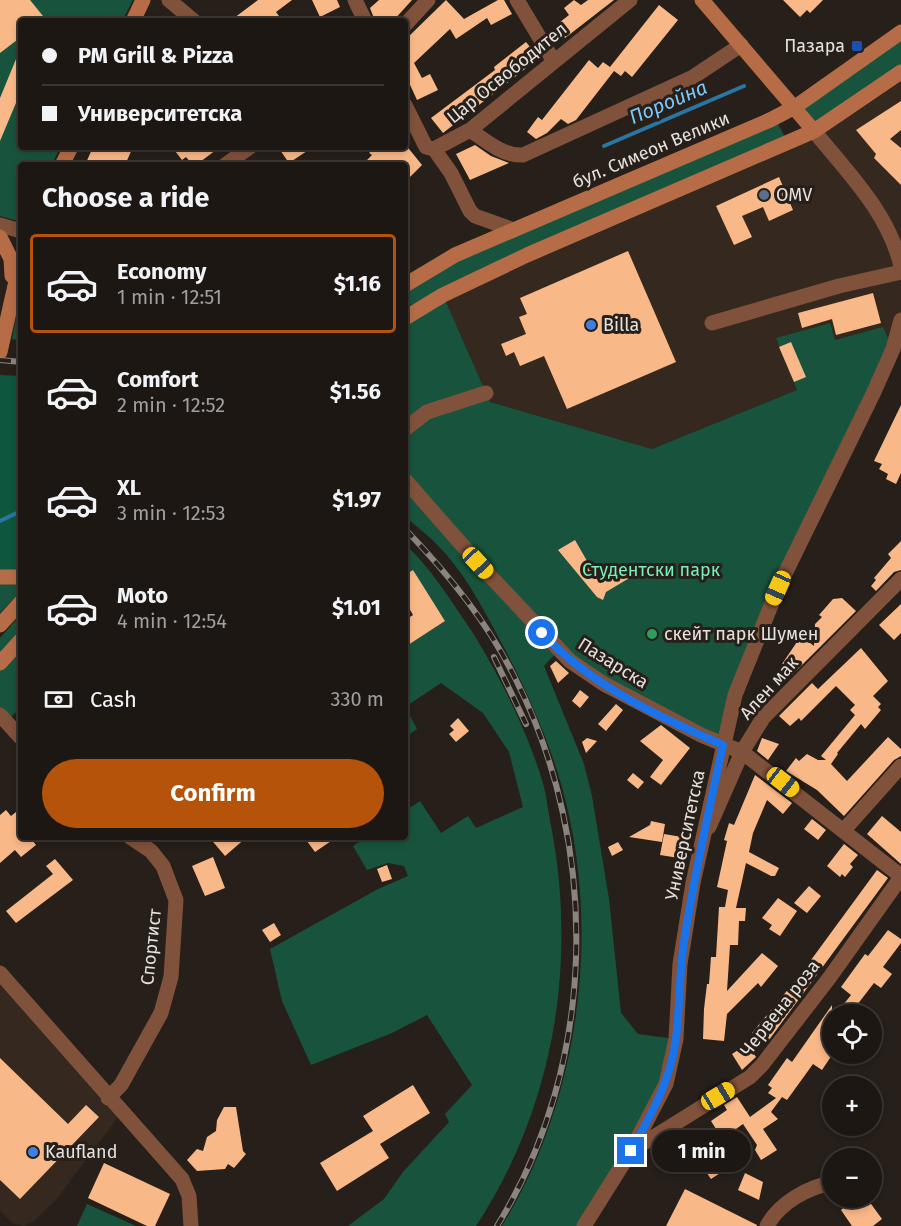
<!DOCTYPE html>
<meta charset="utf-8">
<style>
:root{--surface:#1d1713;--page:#2a2421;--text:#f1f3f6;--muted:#a09fa0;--line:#3b3633;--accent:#b45309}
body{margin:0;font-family:"Fira Sans",sans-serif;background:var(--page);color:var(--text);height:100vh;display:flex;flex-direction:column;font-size:22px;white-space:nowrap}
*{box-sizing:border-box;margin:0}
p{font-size:20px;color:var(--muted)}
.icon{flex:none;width:33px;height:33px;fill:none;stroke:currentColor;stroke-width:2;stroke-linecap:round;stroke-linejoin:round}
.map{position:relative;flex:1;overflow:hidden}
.sheet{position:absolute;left:18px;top:162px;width:390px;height:678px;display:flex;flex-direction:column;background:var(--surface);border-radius:6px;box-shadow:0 3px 9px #0003,0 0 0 2px var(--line)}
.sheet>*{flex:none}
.banner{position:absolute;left:18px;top:18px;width:390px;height:132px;border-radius:6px;box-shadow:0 3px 9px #0003,0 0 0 2px var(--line);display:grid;align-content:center;height:132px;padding:0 24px;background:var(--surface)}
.tools{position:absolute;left:822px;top:1004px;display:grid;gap:12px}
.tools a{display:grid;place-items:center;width:60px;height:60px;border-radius:50%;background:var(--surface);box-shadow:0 3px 9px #0003,0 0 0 2px var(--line);font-size:30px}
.end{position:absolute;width:27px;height:27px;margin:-14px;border:8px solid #1a73e8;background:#fff;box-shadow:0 0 0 3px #fff}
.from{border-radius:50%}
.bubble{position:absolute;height:42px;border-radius:21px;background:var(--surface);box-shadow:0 3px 9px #0003,0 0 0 2px var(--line);font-size:20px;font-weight:700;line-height:42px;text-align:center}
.car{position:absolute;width:18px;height:36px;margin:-18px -9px;border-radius:8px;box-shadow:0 0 4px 2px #0007;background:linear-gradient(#f5c518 24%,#345 0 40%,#f5c518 0 76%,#345 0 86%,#f5c518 0)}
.banner b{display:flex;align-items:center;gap:21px;height:57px;font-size:22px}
.banner b+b{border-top:2px solid var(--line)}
.banner i{width:15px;height:15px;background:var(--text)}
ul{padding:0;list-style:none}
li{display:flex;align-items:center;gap:18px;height:99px;margin:0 12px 9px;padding:0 12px;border:3px solid transparent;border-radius:6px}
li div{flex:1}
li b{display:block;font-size:22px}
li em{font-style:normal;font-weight:700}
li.on{border-color:var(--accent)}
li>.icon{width:54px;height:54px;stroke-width:1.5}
h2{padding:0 24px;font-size:27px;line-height:72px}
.pay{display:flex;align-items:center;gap:15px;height:66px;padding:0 24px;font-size:22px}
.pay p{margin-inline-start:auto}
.button{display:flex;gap:12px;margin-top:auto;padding:12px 24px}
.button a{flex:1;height:69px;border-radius:36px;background:var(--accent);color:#fff;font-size:24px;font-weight:700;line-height:69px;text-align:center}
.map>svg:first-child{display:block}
.built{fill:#35281e}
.green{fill:#18543d}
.forest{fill:#0e563d}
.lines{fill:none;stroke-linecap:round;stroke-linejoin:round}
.stream{stroke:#2a76a2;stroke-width:4}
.building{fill:#f9b887}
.minor{stroke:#80513b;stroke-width:15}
.tertiary{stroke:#80513b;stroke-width:15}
.secondary{stroke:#b66c46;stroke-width:15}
.rail-casing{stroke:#8a847e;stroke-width:6}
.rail{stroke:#271f19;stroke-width:4;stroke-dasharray:11;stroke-linecap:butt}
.route{stroke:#1a73e8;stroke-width:8}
.transit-dot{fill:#1a4fb4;stroke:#271f19;stroke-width:2}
.service-dot{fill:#5c6f8a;stroke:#271f19;stroke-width:2}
.shop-dot{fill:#3f7fe0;stroke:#271f19;stroke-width:2}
.leisure-dot{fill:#2e9e5b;stroke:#271f19;stroke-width:2}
.labels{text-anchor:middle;stroke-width:6;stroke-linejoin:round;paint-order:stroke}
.poi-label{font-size:18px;fill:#e6e1dc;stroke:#271f19;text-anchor:start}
.street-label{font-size:18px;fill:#e6e1dc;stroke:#271f19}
.park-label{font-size:18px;fill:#78efbd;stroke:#271f19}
.water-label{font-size:20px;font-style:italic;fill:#7bc9fa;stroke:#271f19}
</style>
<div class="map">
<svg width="901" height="1226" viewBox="0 0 901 1226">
<rect width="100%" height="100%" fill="#271f19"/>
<!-- built -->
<path class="built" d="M901,72V336L893,349L883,328L834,340L830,323L776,338L798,390L652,449L490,402L443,295L785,145Z
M0,973L122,1112L56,1200L33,1222L24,1226L13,1224L0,1211Z"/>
<!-- green -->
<path class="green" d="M0,0H133L122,21H21V147H60L52,165H21V222L0,216Z
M901,32V72L814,131L795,107Z
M777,122L786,139L520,250L405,308V290L455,260Z
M21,291V341L12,339Z
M443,295L490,402L652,449L797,390L776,338L830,323L835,340L883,327L893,349L818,504L723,745L558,651L544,666L584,764L592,796L609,899L621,1013L638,1034L676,1039L666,1084L584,1226H502C580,1100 602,930 562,787C549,741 529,696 507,653C488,618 471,583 445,553C433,539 418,528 405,516V318Z
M405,544C431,568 451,601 471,630C498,673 526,728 541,777C547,794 548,813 552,831C577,967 553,1109 476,1226H348L384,1199L403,1172L449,1122L445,1114L472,1085L427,1015L392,1033L311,1065L282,1001L270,949L378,889L408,876L404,866L388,863L367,870L353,846L366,837H405V811L420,801L441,833L468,816L476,828L523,807L509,752L483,713L441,683L405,707L417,729L405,737V647L445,621L413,571L405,575Z
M0,581L21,582V591L0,613Z
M21,614V632L0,655V638Z
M21,640V707L7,721L0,715V663Z
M87,1204L136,1226H77Z"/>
<!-- forest -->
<path class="forest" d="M0,375L21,376V577H0Z"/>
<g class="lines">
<!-- stream -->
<path class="stream" d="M604,146L744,86
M0,521L21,511"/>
</g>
<!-- building -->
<path class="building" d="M0,0H30L47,21H21V37L0,53Z
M258,0H292L276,12L279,16L273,21H230Z
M312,0H337L340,7L320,17Z
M379,0H412L393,21H375L370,8Z
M446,0L464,19L498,0H504L512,14L491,25L487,18L456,39L450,29L414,63L422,78L430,74L438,90L417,100L405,74V40Z
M574,0L581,5L588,0H614L565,38L558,30L563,26L560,22L569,15L564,8Z
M783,0H823L810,13L807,10L800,17Z
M659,5L678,20L632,77L625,71L621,76L614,71L576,120L568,124L561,119L547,133L536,139L527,132L538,117L542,120L589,60L598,68L603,62L610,67Z
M526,42L539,58L443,133L431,118L495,70L494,67Z
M21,47V91L0,141V98Z
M901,101V130L890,139L901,148V185L874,158L876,154L856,130Z
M405,144L422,165L405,182V165H362L372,155L369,153L375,147H405Z
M475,145L491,156L509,163L470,180L456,154Z
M93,147H133L125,165H85Z
M172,147H220L196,165H193L186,157L182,160Z
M278,147H313L289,163Z
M779,177L793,210L769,221L763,207L742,216L752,237L734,245L716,206Z
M628,251L676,362L567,409L544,356L520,366L514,352L506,356L501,344L526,334L519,317L527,314L520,298Z
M873,293L881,323L836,335L832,319L802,328L798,313Z
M791,342L806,377L794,382L779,347Z
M901,405V473L896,484L886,479L888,474L879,469L882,464L874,461Z
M575,540L599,582L625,566L631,567L634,573L631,577L606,592L603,600L597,597L558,550Z
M901,541V570L894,572L876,591L871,586L876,580L874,578L891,558L888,554Z
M413,570L445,621L405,647V620L413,615L405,601V575Z
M842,598L856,611L792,675L782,664L801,636L814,646L815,624L822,617L819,615L833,599Z
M901,604V633L894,640L879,625Z
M861,648L888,681L873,696L881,704L878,707L881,710L865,729L861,724L837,753L838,754L831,764L847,781L888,737L901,749V756L894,760L844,816L817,790L786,771L796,758L799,761L807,754L818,760H826L821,756L855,715L850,710L855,705L836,686L801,721L799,718L790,726L779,716L812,683L818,689Z
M556,661L569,673L558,683L550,666Z
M580,690L589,697L580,708L572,701Z
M616,704L623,710L606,731L598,724Z
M458,718L469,731L456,742L449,734L454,730L450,726Z
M661,725L690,748L661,785L650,777L663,760L640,741Z
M587,738L597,741L586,753L582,742Z
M762,738L779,744L768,760L757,751Z
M633,773L644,782L638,789L627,780Z
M755,775L792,803L783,814L767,800L753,833L749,852L779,868L775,876H771L746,863L736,908H746L745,921H739L738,945H730L727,991L762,953L778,966L761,987L758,983L727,1014L724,1041L703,1039L704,1009L707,984H709L711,957H716L719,907H725L728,890L717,887L727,841L724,840L729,823L734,825Z
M21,808V837H30L36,845L21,857L15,850L0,863V815L6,810L11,816Z
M882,816L901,832V864L867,834Z
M812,819L826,830L818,840L804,829Z
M651,821L665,824L662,842L629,837L650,825Z
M664,834L688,838L685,859L660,855Z
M209,837H247L225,856Z
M304,837H337L315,852Z
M618,842L623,850L612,856L608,847Z
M844,844L858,855L850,864L853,867L845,877L842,874L840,877L827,866Z
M213,857L225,888L205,896L192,866Z
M55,859L73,880L16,923L6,911L53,874L46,866Z
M387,865L392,879L382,882L377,869Z
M877,870L888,878L766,1044L752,1033L800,975Z
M809,886L821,896L807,913L794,903Z
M778,898L797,911L780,936L769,929L772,925L762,918Z
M274,923L281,935L270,942L262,930Z
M888,930L901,939V943L883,967L892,974L881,988L874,983L850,1014H836L851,995L841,987L865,954L868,956Z
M832,1005V1055L822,1070L813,1064L787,1100L782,1097L771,1112L778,1119L763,1129L777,1150L761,1160L755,1150L757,1145L743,1124L709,1148L725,1170L711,1179L699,1162L693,1165L684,1150L716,1129L711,1121L727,1110L724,1105L737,1097L750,1117L776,1098L768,1093L772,1088L768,1085L787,1058L792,1062Z
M747,1044L756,1057L742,1070L732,1054Z
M0,1058L68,1124L86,1105L99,1117L20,1199L0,1180Z
M413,1085L430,1113L380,1144L389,1158L337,1191L320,1163L373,1131L363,1116Z
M224,1107H236L243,1151L246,1154L234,1168L228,1164L225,1169L197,1171L187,1160L197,1149L203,1151L207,1137L216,1131L217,1120Z
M104,1163L170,1194L155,1226H147L88,1198Z
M745,1173L763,1182L759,1200L738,1190Z
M685,1189L757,1225V1226H666Z
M856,1197H866L882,1219L873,1226H852L841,1210Z"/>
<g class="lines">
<!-- minor -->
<path class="minor" d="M169,0L194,21
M355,0L365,21
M517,0L553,60
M405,25L428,0
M405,105L426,147L434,149
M470,130C486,141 503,156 523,155L693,77L741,45
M434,149L470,130L630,0
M434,149L451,173L470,211L475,216L514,230
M225,165L250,147
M712,323L839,286L901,272
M405,429L427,412L486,393
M405,480L478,563L570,661L604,684L646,706L701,735L742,752L901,876
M0,715L21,738
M709,827L742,752L763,718L901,579
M844,830L901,766
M0,973L182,1179L189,1196L191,1226
M108,1098L121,1085L161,1013L171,977L176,900L163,866L151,851L130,837
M631,1151L750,1077L762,1065L830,977L901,877
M872,1183L874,1184
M767,1226C779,1203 808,1187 832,1183"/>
<!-- tertiary -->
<path class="tertiary" d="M814,131C848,173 888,212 901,266
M0,225L21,231
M584,1226L631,1151L666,1084L676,1039L680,964L693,883L735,695L778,588L873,394L893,349L901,320"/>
<!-- secondary -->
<path class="secondary" d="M702,0L814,131
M133,21L143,0
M62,165L71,147
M0,237L11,259L12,276
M405,285L455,255L770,120L795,107L901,32
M405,318L443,295L527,255L814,131L901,72
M0,352L21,259
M0,577H21
M0,625L21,602
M0,663L21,640"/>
<!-- rail casing -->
<g class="rail-casing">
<path id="rail" d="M0,360L21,362
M405,529C448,574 487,621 515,678C601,847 598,1063 497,1226
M494,657L526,724"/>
</g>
<!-- rail -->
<use href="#rail" class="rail"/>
</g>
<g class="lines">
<!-- route -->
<path class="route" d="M542,633C590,685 659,717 723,745C709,810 694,876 684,942C679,974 680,1006 676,1038C671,1080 651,1115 631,1151"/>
</g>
<!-- markers -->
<rect class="transit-dot" x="851" y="40" width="12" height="12" rx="3"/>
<circle class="service-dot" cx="764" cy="195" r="6"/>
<g class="shop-dot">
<circle cx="591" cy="325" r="6"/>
<circle cx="33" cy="1152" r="6"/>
</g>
<circle class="leisure-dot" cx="652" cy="634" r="6"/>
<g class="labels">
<!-- poi labels -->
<g class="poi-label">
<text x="845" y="52" text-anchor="end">Пазара</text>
<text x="776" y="201">OMV</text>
<text x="603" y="331">Billa</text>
<text x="664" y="640">скейт парк Шумен</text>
<text x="45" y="1158">Kaufland</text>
</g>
<!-- street labels -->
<g class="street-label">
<text transform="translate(507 73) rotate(-39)" y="6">Цар Освободител</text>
<text transform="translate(651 150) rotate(-23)" y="6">бул. Симеон Велики</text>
<text transform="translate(613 663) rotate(32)" y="6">Пазарска</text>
<text transform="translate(769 688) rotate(-48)" y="6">Ален мак</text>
<text transform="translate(685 835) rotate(-78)" y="6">Университетска</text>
<text transform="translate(151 947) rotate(-84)" y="6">Спортист</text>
<text transform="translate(780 1008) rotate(-52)" y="6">Червена роза</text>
</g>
<!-- park labels -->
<g class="park-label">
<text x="651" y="576">Студентски парк</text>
</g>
<!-- water labels -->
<g class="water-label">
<text transform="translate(668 102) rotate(-23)" y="7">Поройна</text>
</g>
</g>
</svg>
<div class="tools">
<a><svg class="icon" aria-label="locate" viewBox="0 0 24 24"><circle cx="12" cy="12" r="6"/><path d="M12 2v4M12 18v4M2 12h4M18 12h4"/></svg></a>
<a>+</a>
<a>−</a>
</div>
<i class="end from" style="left:542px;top:633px"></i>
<i class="end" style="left:631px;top:1151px"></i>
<div class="bubble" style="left:652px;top:1130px;width:99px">1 min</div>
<i class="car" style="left:478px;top:563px;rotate:137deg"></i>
<i class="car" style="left:778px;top:588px;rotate:204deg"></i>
<i class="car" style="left:783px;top:782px;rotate:128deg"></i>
<i class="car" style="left:718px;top:1096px;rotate:59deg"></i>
<div class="banner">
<b><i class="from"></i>PM Grill &amp; Pizza</b>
<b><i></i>Университетска</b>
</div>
<section class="sheet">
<h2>Choose a ride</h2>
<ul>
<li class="on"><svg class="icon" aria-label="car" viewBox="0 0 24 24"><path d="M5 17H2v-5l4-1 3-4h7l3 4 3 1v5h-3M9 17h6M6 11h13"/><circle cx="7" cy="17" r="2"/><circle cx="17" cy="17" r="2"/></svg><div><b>Economy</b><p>1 min · 12:51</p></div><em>$1.16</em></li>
<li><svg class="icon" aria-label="car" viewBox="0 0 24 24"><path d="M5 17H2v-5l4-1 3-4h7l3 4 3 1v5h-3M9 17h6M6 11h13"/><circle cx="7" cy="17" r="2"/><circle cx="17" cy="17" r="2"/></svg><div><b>Comfort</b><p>2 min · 12:52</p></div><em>$1.56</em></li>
<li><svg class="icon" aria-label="car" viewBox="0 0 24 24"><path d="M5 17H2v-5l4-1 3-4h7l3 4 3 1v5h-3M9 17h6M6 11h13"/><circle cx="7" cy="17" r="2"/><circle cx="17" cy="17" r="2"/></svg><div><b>XL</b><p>3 min · 12:53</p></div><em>$1.97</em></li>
<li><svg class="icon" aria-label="car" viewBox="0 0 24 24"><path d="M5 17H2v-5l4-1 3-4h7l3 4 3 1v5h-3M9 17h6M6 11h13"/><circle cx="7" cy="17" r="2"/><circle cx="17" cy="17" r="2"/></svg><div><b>Moto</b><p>4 min · 12:54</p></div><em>$1.01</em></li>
</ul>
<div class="pay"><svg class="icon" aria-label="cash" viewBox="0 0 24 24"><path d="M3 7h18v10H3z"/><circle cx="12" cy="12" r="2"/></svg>Cash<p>330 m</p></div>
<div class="button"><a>Confirm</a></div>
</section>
</div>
